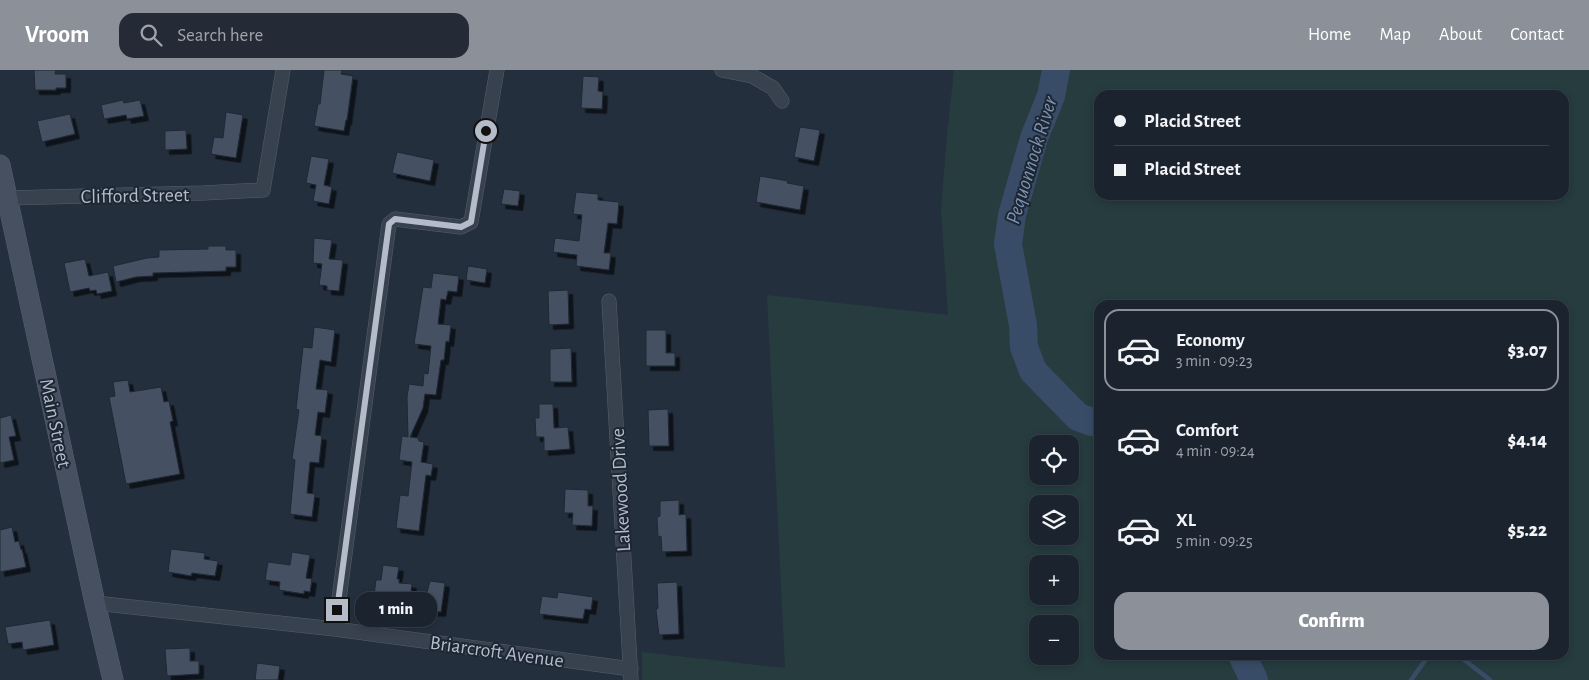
<!DOCTYPE html>
<meta charset="utf-8">
<style>
:root{--surface:#1b232e;--page:#242b36;--text:#f1f3f6;--muted:#a0a4aa;--line:#39404a;--accent:#8c9099}
body{margin:0;font-family:"Alegreya Sans",sans-serif;background:var(--page);color:var(--text);height:100vh;display:flex;flex-direction:column;font-size:19px;white-space:nowrap}
*{box-sizing:border-box;margin:0}
p{font-size:16px;color:var(--muted)}
.icon{flex:none;width:28px;height:28px;fill:none;stroke:currentColor;stroke-width:2;stroke-linecap:round;stroke-linejoin:round}
.map{position:relative;flex:1;overflow:hidden}
.drawer{position:absolute;left:1094px;top:230px;width:475px;height:360px;display:flex;flex-direction:column;background:var(--surface);border-radius:15px;box-shadow:0 2px 8px #0003,0 0 0 1px var(--line)}
.drawer>*{flex:none}
.top-card{position:absolute;left:1094px;top:20px;width:475px;height:110px;border-radius:15px;box-shadow:0 2px 8px #0003,0 0 0 1px var(--line);display:grid;align-content:center;height:110px;padding:0 20px;background:var(--surface)}
.tools{position:absolute;left:1029px;top:365px;display:grid;gap:10px}
.tools a{display:grid;place-items:center;width:50px;height:50px;border-radius:10px;background:var(--surface);box-shadow:0 2px 8px #0003,0 0 0 1px var(--line);font-size:25px}
.end{position:absolute;width:22px;height:22px;margin:-11px;border:6px solid #b4bcc9;background:#111;box-shadow:0 0 0 2px #111}
.from{border-radius:50%}
.bubble{position:absolute;height:35px;border-radius:15px;background:var(--surface);box-shadow:0 2px 8px #0003,0 0 0 1px var(--line);font-size:16px;font-weight:800;line-height:35px;text-align:center}
.top-card b{display:flex;align-items:center;gap:18px;height:48px;font-size:19px}
.top-card b+b{border-top:1px solid var(--line)}
.top-card i{width:12px;height:12px;background:var(--text)}
ul{padding:9px 0 0;list-style:none}
li{display:flex;align-items:center;gap:15px;height:82px;margin:0 10px 8px;padding:0 10px;border:2px solid transparent;border-radius:15px}
li div{flex:1}
li b{display:block;font-size:19px}
li em{font-style:normal;font-weight:800}
li.current{border-color:var(--accent)}
li>.icon{width:45px;height:45px;stroke-width:1.5}
.button{display:flex;gap:10px;margin-top:auto;padding:10px 20px}
.button a{flex:1;height:58px;border-radius:15px;background:var(--accent);color:#fff;font-size:20px;font-weight:800;line-height:58px;text-align:center}
header{display:flex;align-items:center;gap:30px;box-sizing:border-box;height:70px;padding:0 25px;background:var(--accent);color:#fff}
header strong{font-size:24px}
nav{display:flex;gap:28px;margin-inline-start:auto;font-size:18px}
.search{width:350px;height:45px;background:var(--page);display:flex;align-items:center;gap:12px;box-sizing:border-box;padding:0 18px;border-radius:15px;color:var(--muted);font-size:19px}
.map>svg:first-child{display:block}
.green{fill:#263c3f;fill-rule:evenodd}
.lines{fill:none;stroke-linecap:round;stroke-linejoin:round}
.stream{stroke:#394c67;stroke-width:4.5}
.river{stroke:#394c67;stroke-width:28}
.building{fill:#455162;stroke:#1f2835;filter:url(#shadow)}
.minor-casing{stroke:#565f6c;stroke-width:15}
.secondary-casing{stroke:#565f6c;stroke-width:21}
.minor{stroke:#38414e;stroke-width:14}
.secondary{stroke:#465061;stroke-width:20}
.route{stroke:#b4bcc9;stroke-width:6}
.labels{text-anchor:middle;stroke-width:4;stroke-linejoin:round;paint-order:stroke}
.street-label{font-size:20px;fill:#b4bcc9;stroke:#1d2633}
.water-label{font-size:21px;font-style:italic;fill:#7c92b1;stroke:#1d2633}
</style>
<header>
<strong>Vroom</strong>
<div class="search"><svg class="icon" aria-label="search" viewBox="0 0 24 24"><circle cx="10" cy="10" r="6"/><path d="M15 15l6 6"/></svg>Search here</div>
<nav><a>Home</a><a>Map</a><a>About</a><a>Contact</a></nav>
</header>
<div class="map">
<svg width="1589" height="610" viewBox="0 0 1589 610">
<defs>
<filter id="shadow"><feDropShadow dx="4.5" dy="4.5" stdDeviation="0" flood-color="#0009"/></filter>
</defs>
<rect width="100%" height="100%" fill="#242f3e"/>
<!-- green -->
<path class="green" d="M954,0H1589V610H642V582L785,598L767,225L948,245L941,139L947,65ZM1099,25H1564V125H1099ZM1099,235H1564V585H1099ZM1038,374H1070V406H1038ZM1038,434H1070V466H1038ZM1038,494H1070V526H1038ZM1038,554H1070V586H1038Z"/>
<g class="lines">
<!-- stream -->
<path class="stream" d="M1458,585L1490,610
M1411,610L1429,585"/>
<!-- river -->
<path class="river" d="M1056,0L1051,26L1034,68L1012,145L1008,174L1023,255L1024,277L1033,301L1078,347L1092,352L1099,353
M1242,585L1254,610"/>
</g>
<!-- building -->
<path class="building" d="M34,0H56L55,4H66V18H56V20H35Z
M324,0H342L341,4L353,6L347,50H346L344,61L314,56L318,34H320Z
M583,6L599,7L598,21L603,22L602,39L581,38Z
M123,30L124,33L140,30L144,46L127,49L126,45L104,49L101,35Z
M226,42L243,45L236,88L211,84L214,67L223,68Z
M70,44L75,64L42,72L37,51Z
M800,57L820,60L814,91L794,87Z
M186,60L187,79L165,80V61Z
M397,82L434,90L430,111L392,103Z
M311,86L329,89L324,115L332,117L329,134L313,131L316,115L306,113Z
M760,106L788,111L787,113L804,116L800,140L756,132Z
M504,119L520,121L518,136L501,134Z
M576,122L598,124V130L619,132L617,154L608,153L604,183H611L609,200L576,196L577,185L553,182L555,168L579,171L582,145L573,144Z
M314,168L332,170L329,189L343,190L339,221L327,220V216L319,215L322,194L313,193Z
M208,176H226V180H236V197H226V201L153,203V206L136,207L116,212L113,196L147,188L159,187V180L208,179Z
M85,189L89,206L108,202L112,221L97,224L96,220L90,221L89,218L70,222L64,193Z
M468,196L487,199L485,213L466,210Z
M433,203L459,206L457,222L448,221L446,230L441,229L438,254L451,255L449,272L446,271L444,290H441L436,325L425,324L423,338L410,367L418,368L419,371L424,372L421,392L433,394L431,406L426,405L419,461L396,458L400,425L408,426L412,392L399,390L402,366L408,367L407,327L409,314L423,316L424,303L428,304L431,276L414,274L423,217L431,218Z
M568,220L569,254L549,255L548,221Z
M314,257L335,260L331,292L320,290L316,319L328,320L325,343L318,342L315,365L322,366L319,393L310,392L307,423L315,424L312,447L290,444L295,390L292,389L299,340L296,339L303,277L312,278Z
M646,260H666V283H675V296H646Z
M571,278L572,312H550V279Z
M128,310L130,322L161,317L164,332L169,331L173,351L170,352L180,404L126,414L109,327L115,326L113,312Z
M539,334H553L554,358L568,357L570,379L544,381V367H536L535,348H539Z
M668,339L669,376H649L648,340Z
M11,345L16,366L9,367L14,390L0,393V348Z
M565,419L588,420V436H593L592,456L572,455L573,443H564Z
M679,430V445L686,444L687,481L662,482L661,466L658,467L657,447L660,446V431Z
M12,457L15,472L19,471L21,480L22,479L26,497L0,502V460Z
M171,479L205,483L204,489L218,491L215,506L192,503L191,506L168,502Z
M292,482L310,485L306,508L312,509L310,522L304,521V524L279,520L280,512L265,510L268,492L290,495Z
M383,495L399,497L397,509H399V513L412,514L409,536L373,532L376,510H381Z
M430,511L445,513L441,542L422,540Z
M677,512L679,564L659,565L656,540L658,538L657,513Z
M558,522L593,527L591,540L585,539L583,549L539,544L542,526L557,528Z
M50,550L54,575L23,580L22,572L8,574L5,557Z
M190,578V591H199V604L167,606L165,579Z
M257,593L280,596L278,610H255Z"/>
<g class="lines">
<!-- minor casing -->
<g class="minor-casing">
<path id="minor" d="M722,0L752,6L773,18L782,31
M7,128L203,123L263,120L283,0
M609,231L631,610
M95,533L335,559L631,599
M335,559L389,154L395,149L461,157L471,152L497,0"/>
</g>
<!-- secondary casing -->
<g class="secondary-casing">
<path id="secondary" d="M0,95L95,533L113,610"/>
</g>
<!-- minor -->
<use href="#minor" class="minor"/>
<!-- secondary -->
<use href="#secondary" class="secondary"/>
</g>
<g class="lines">
<!-- route -->
<path class="route" d="M337,540L389,154L395,149L461,157L471,152L486,61"/>
</g>
<g class="labels">
<!-- street labels -->
<g class="street-label">
<text transform="translate(135 125) rotate(-1)" y="7">Clifford Street</text>
<text transform="translate(56 353) rotate(78)" y="7">Main Street</text>
<text transform="translate(620 420) rotate(-93)" y="7">Lakewood Drive</text>
<text transform="translate(497 581) rotate(8)" y="7">Briarcroft Avenue</text>
</g>
<!-- water labels -->
<g class="water-label">
<text transform="translate(1031 90) rotate(-73)" y="7">Pequonnock River</text>
</g>
</g>
</svg>
<div class="tools">
<a><svg class="icon" aria-label="locate" viewBox="0 0 24 24"><circle cx="12" cy="12" r="6"/><path d="M12 2v4M12 18v4M2 12h4M18 12h4"/></svg></a>
<a><svg class="icon" aria-label="layers" viewBox="0 0 24 24"><path d="M12 4l9 5-9 5-9-5zM3 14l9 5 9-5"/></svg></a>
<a>+</a>
<a>−</a>
</div>
<i class="end from" style="left:486px;top:61px"></i>
<i class="end" style="left:337px;top:540px"></i>
<div class="bubble" style="left:355px;top:522px;width:82px">1 min</div>
<div class="top-card">
<b><i class="from"></i>Placid Street</b>
<b><i></i>Placid Street</b>
</div>
<section class="drawer">
<ul>
<li class="current"><svg class="icon" aria-label="car" viewBox="0 0 24 24"><path d="M5 17H2v-5l4-1 3-4h7l3 4 3 1v5h-3M9 17h6M6 11h13"/><circle cx="7" cy="17" r="2"/><circle cx="17" cy="17" r="2"/></svg><div><b>Economy</b><p>3 min · 09:23</p></div><em>$3.07</em></li>
<li><svg class="icon" aria-label="car" viewBox="0 0 24 24"><path d="M5 17H2v-5l4-1 3-4h7l3 4 3 1v5h-3M9 17h6M6 11h13"/><circle cx="7" cy="17" r="2"/><circle cx="17" cy="17" r="2"/></svg><div><b>Comfort</b><p>4 min · 09:24</p></div><em>$4.14</em></li>
<li><svg class="icon" aria-label="car" viewBox="0 0 24 24"><path d="M5 17H2v-5l4-1 3-4h7l3 4 3 1v5h-3M9 17h6M6 11h13"/><circle cx="7" cy="17" r="2"/><circle cx="17" cy="17" r="2"/></svg><div><b>XL</b><p>5 min · 09:25</p></div><em>$5.22</em></li>
</ul>
<div class="button"><a>Confirm</a></div>
</section>
</div>
